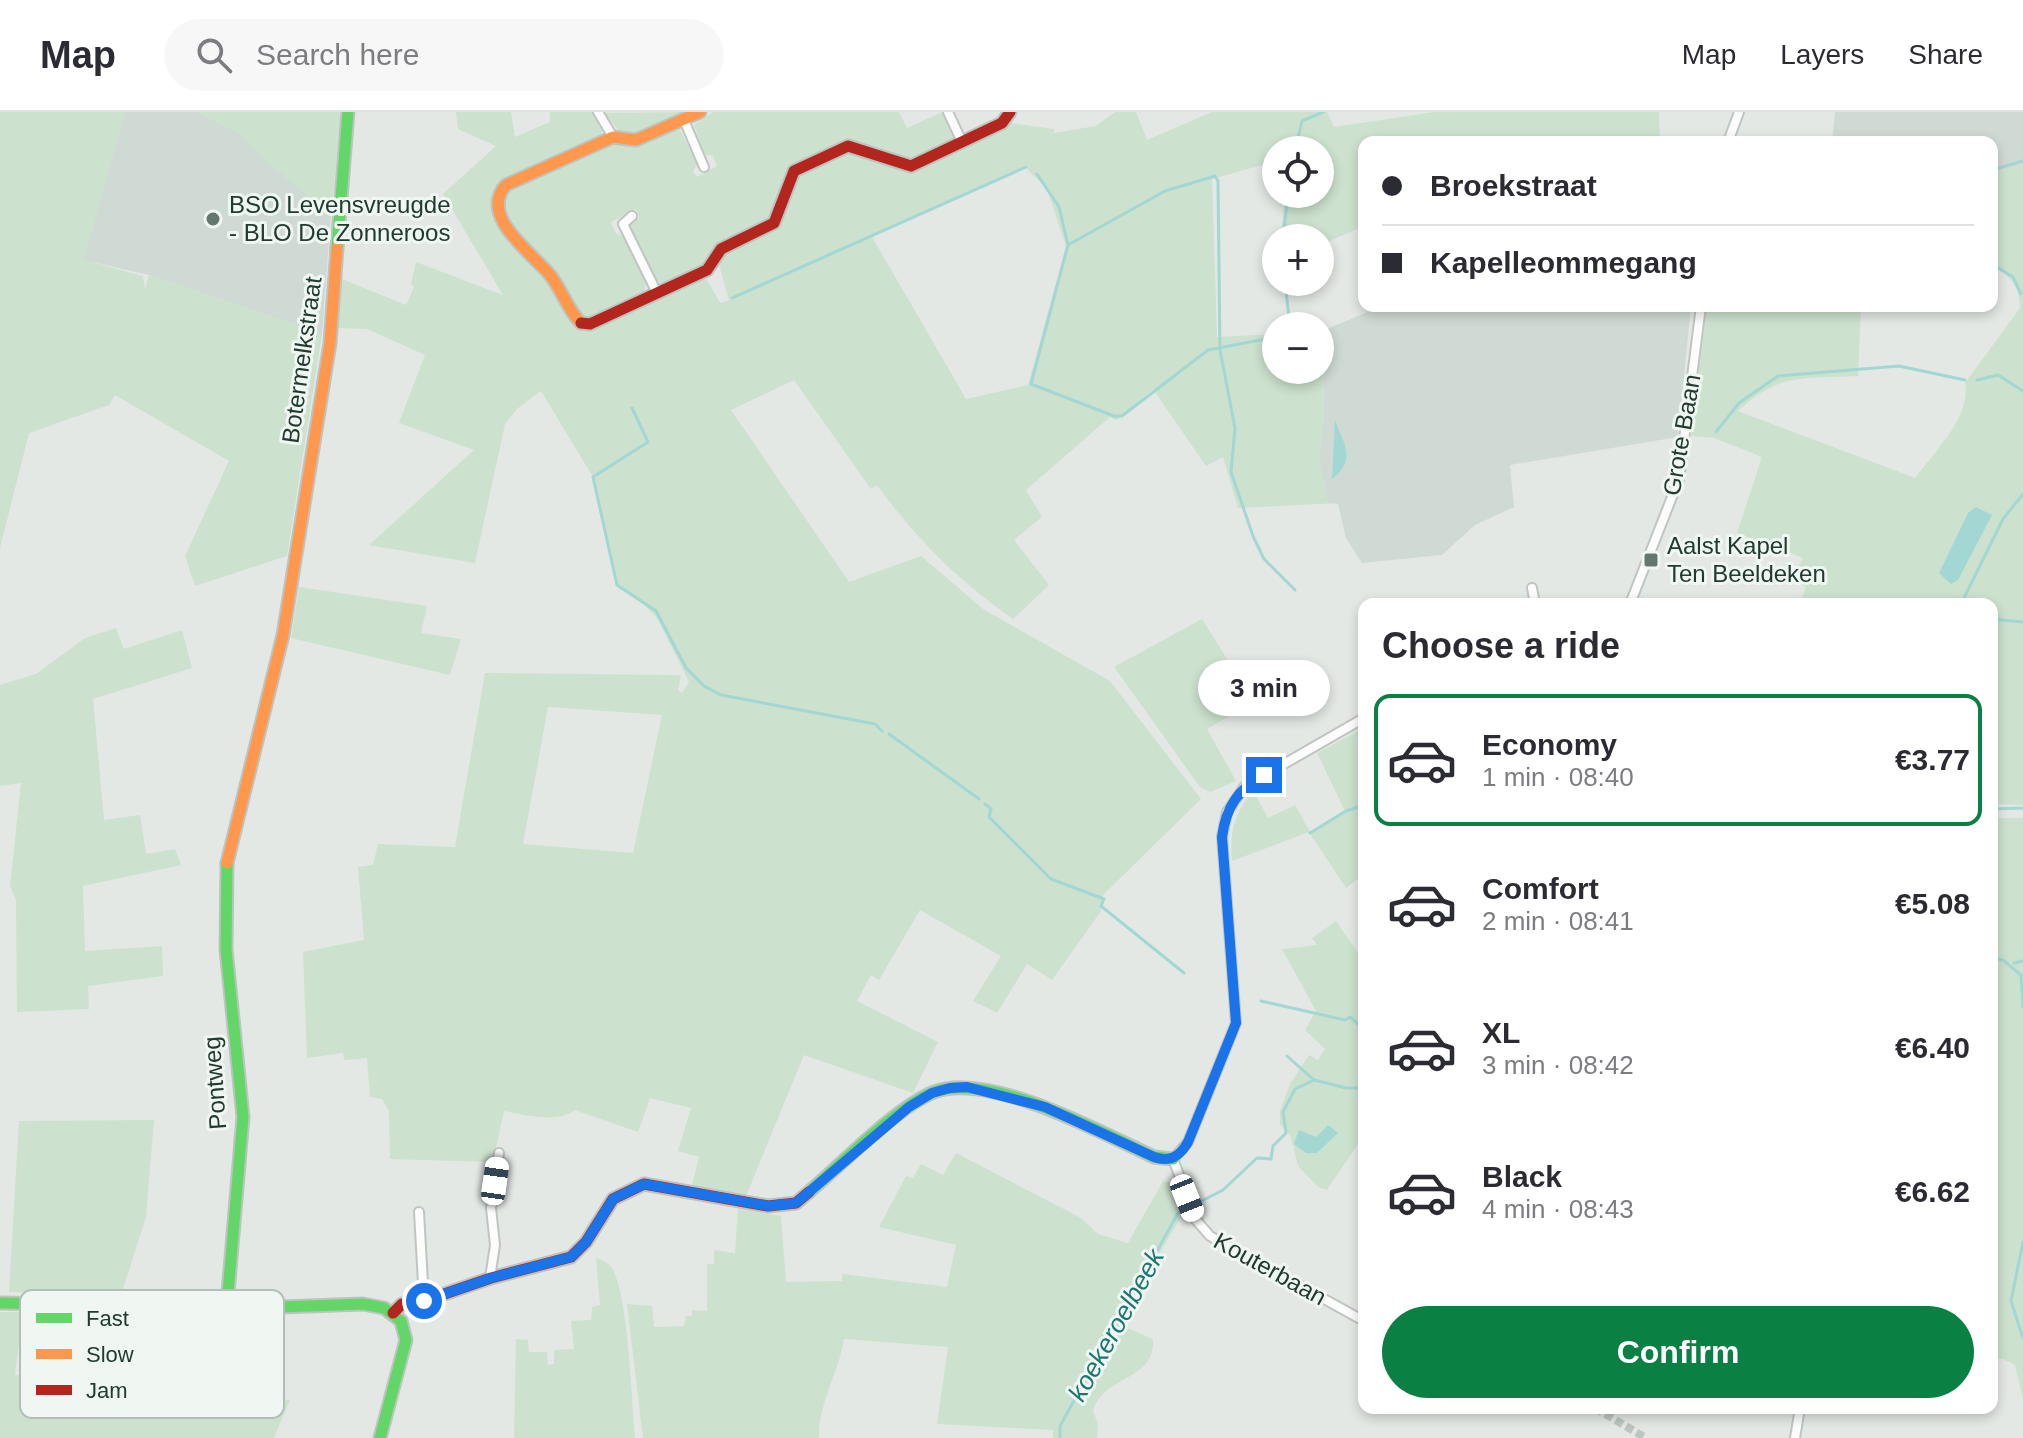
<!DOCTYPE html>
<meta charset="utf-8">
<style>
:root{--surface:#fff;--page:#f7f7f7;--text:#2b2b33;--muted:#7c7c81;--line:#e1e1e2;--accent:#0b8043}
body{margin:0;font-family:Arial,sans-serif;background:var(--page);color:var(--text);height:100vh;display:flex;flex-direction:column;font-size:30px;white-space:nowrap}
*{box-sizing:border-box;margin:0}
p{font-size:26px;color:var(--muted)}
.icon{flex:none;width:44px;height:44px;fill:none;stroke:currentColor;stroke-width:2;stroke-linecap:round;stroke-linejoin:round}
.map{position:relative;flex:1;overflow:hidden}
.details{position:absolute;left:1358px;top:486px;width:640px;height:816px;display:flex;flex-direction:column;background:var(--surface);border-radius:16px;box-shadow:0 4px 12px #0003}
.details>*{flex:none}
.hud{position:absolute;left:1358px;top:24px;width:640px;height:176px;border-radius:16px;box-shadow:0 4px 12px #0003;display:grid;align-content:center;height:176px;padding:0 24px;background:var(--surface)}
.buttons{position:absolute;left:1262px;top:24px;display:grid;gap:16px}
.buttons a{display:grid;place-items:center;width:72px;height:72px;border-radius:50%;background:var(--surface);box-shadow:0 4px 12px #0003;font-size:40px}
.end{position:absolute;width:36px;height:36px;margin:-18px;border:10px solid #1a73e8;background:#fff;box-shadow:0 0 0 4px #fff}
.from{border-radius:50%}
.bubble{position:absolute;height:56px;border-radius:28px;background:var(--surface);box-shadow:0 4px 12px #0003;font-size:26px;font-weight:800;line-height:56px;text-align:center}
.car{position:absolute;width:24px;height:48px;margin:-24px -12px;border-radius:10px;box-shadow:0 0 6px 2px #0007;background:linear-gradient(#fff 24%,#345 0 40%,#fff 0 76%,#345 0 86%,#fff 0)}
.hud b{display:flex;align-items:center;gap:28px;height:76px;font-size:30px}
.hud b+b{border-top:2px solid var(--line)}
.hud i{width:20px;height:20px;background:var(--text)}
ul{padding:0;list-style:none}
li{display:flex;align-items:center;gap:24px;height:132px;margin:0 16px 12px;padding:0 8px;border:4px solid transparent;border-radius:16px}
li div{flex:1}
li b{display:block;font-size:30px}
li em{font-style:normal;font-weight:800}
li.on{border-color:var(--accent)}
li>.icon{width:72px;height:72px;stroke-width:1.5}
h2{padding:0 24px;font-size:36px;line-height:96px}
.button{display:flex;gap:16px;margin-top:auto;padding:16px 24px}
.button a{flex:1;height:92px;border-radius:48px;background:var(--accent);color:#fff;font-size:32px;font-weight:800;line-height:92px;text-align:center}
header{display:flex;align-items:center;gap:48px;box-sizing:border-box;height:112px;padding:0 40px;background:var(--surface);border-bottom:2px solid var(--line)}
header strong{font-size:38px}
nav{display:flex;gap:44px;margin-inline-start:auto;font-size:28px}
.search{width:560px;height:72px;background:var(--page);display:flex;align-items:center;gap:20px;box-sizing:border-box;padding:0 28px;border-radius:44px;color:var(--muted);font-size:30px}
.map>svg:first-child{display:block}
.built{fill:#d0dad4}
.green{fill:#cce1ce;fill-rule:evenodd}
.water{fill:#a3d7d4}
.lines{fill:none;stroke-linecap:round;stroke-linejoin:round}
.stream{stroke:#a3d7d4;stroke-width:3}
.street-tunnel{stroke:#bcc5c1;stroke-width:8;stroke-dasharray:8 4;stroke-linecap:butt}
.street-casing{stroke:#c0c5c2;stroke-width:12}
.fast-casing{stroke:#bdc4c0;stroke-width:15}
.slow-casing{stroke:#bdc4c0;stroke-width:15}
.jam-casing{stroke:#bdc4c0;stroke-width:15}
.street{stroke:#fbfcfb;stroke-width:8}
.fast{stroke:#63d668;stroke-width:11}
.slow{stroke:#ff974d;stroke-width:11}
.jam{stroke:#b3261e;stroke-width:11}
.route{stroke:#1a73e8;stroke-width:10}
.poi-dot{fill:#65786f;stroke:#f0f7f2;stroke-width:3}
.labels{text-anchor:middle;stroke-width:6;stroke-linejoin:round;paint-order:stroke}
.poi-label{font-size:24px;fill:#213b2f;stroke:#f0f7f2;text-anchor:start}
.street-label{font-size:24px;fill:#213b2f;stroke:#f0f7f2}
.water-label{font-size:26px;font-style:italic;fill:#1c7673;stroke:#f0f7f2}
.key{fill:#f0f7f2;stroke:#b2bfb8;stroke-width:2}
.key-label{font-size:22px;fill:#213b2f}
</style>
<header>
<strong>Map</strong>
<div class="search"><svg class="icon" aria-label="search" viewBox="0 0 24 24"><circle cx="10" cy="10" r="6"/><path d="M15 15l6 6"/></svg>Search here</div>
<nav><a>Map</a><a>Layers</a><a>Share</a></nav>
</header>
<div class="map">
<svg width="2023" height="1326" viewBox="0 0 2023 1326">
<rect width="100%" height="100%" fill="#e3e8e5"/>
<!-- built -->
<path class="built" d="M125,0H197L240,21L331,103L322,222L149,163L83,148Z
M1835,0H2023V52L1992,62V30H1832Z
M1382,194H1691L1678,325L1510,353L1514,395L1475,413L1442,443L1362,451L1346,426L1338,392L1328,391L1319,349L1324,304L1322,219Z"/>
<!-- green -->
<path class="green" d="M0,0H125L84,148L143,164L145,177L149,163L322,222L287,444L195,474L185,444L229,349L115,283L109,293L29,321L0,436Z
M197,0H341L331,103L267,50L240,21Z
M456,0H511L515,25L550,10V0H593L603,15L599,28L493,83C492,120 528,138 547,166C559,185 566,203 584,217L706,166L720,191L729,188L718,149L725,139L764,121L796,64L848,39L913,59L1010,11L1054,17V21L1096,14L1115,0H1136L1147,28L1212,0H1327L1334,15L1435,0H1659L1660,30H1364V114L1320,133V126H1281L1285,82H1320V38H1276V49L1212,67L1217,225L1276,222V258H1320L1322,219L1324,304L1319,349L1328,391H1338L1238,396L1223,345L1206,354L1153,277L1117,308L1110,305L1026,378L1042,405L1014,428L1049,473L1013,507C958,468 916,427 877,373L871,377L794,268L731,298L849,470L921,444L983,497L1110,569L1201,687L1103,783L1101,799L1052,868L1027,852L997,901L973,889L1001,844L920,798L879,868L871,863L857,889L938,930L913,981L804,943L746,1084L692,1073L699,1045L678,1039L691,996L650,986L638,1020L575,998C557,1012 525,1003 504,999L493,1050L390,1047L389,999L382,987L370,985L367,946L344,948L343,941L307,946L303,840L364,828L358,755L373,753L378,732L455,735L485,561L681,563L678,578L682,581L689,570L657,506L640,489L618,476L593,365L541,279L518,296L505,312L475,451L369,433L474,338L399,311L425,243L367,217L336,216L342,167L406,193L414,175L411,172L416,150L503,183L443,82L496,34L458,17ZM1025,55L1047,77L1066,134L1028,273L966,287L871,123ZM548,595L662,603L633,741L523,732Z
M691,0L629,25L622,22L604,1Z
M713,0H899L907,16L943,0L954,22L951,31L913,50L859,33L796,55C789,70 783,91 772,105C757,126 681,175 656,170L630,114L639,105L636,97L611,110L616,122L623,124L646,171L643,183L591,208L581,204L514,119L500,91L504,80L616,31C641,34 657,19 680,18L697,52L693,60L697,65L717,54L713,44L704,42L694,13Z
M2023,52V693L1992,692V492H1799L1806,475L1792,466L1803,446L1737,421L1762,345L1714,326L1691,324L1707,194H1861L1858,264C1803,267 1780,260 1738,299L1915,366C1933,342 1972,303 1965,271L2020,196C2020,174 2010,164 1992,154V62Z
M299,475L427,494L421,521L461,527L450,563L291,526Z
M1202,507L1254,590L1207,617L1236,669L1210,680L1200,675L1114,555Z
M116,516L124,537L182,518L192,556L93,587L104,708L140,703L146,742L175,737L181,753L83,774L85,839L162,834L163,864L88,874L89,897L17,900L16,788L10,774L21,671L0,674V573L36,562L85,526Z
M1364,616V762L1346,776L1309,720L1232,749C1229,720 1235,701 1253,678L1268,706L1295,693L1310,720L1345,699L1317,641Z
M1992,706H2023V1288L2015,1253L2003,1247L1992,1246Z
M1336,809L1364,850V1023L1327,1078L1318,1075L1298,1054L1291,1025L1280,1012V999L1290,972L1309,943L1318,948L1325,937L1305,918L1316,899L1282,837L1317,833L1312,826Z
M154,1008L146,1105L121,1183L9,1180L19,1009Z
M956,1041L1081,1106L1098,1122L1128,1131L1163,1069L1169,1070L1182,1103L1126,1198L1125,1215L1153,1227C1156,1270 1102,1263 1093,1300L1098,1311L1097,1326H1053V1318L937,1312L948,1235L844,1227C839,1260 818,1292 819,1326H643L627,1192L652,1194L654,1215L684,1214L686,1204H692V1198L707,1199V1152H714V1138L735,1141L738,1097L781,1104L786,1170L842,1169V1162L947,1175L956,1133L879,1115L906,1064L913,1066L921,1052L943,1063Z
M596,1146C602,1148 608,1150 612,1156C628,1181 632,1292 635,1326H514L516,1227L528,1228L529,1240H547L548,1253L554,1252V1238L574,1237L571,1209L591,1208L592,1195L600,1193Z
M63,1199L171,1200L146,1274L290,1288L274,1326H0V1200H23L15,1263L57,1266Z"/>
<!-- water -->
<path class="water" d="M1335,308C1345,334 1356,348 1332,367Z
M1976,395L1992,403L1958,468L1951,472L1939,461L1968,401Z
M1328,1013L1338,1021L1317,1041H1306L1294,1032L1299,1018L1316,1025Z"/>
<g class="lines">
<!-- stream -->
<path class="stream" d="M1295,38L1302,9L1323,0
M1992,58L2023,49
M1037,62L1059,95L1068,133L1165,79L1215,64L1218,69L1220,238L1235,316L1231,360L1253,424L1264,447L1295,478
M1283,126L1288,82
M1068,133L1031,272L1114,304H1122L1208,238L1276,225
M1992,152L2013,165L2021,182
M1285,170L1290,214
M732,186L1026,55
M1977,268L1998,263L2023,279
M632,296L648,330L593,365L617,473L656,499L686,556L704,574L721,583L875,612L882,619
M1716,320L1739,291L1778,264L1899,254L1965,268
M1961,492L2003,407L2023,382
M1992,507L2023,510
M1992,583V611
M889,622L979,687
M985,692L991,697L989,705L1051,767L1104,787L1101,794L1184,861
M1992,697L2023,696
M1310,721L1346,699L1364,693
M1992,846L2003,848L2021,863L2023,895
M2014,851L2023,849
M1261,889L1345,908L1350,905L1364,917
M1287,944L1314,968
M1196,1092L1223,1078L1257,1046L1271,1047L1273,1034L1286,1021L1283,1000L1295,977L1314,968L1346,976H1364
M2023,1130L2011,1189L2023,1226
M1060,1326V1314L1178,1101L1182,1099"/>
<!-- street-tunnel -->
<path class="street-tunnel" d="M1595,1296L1646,1326"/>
<!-- street casing -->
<g class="street-casing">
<path id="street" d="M598,0L613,25
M948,0L962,30
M684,8L704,55
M1728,30L1739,0
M632,104L623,112L657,181
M1532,476L1535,492
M1630,492L1679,367L1701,194
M1364,606L1244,675L1227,700L1222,725L1236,911L1188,1030L1173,1047L1196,1108L1210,1124L1364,1209
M419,1100L424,1189
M490,1166L495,1133L491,1096L499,1041
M1795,1326L1800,1296"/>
</g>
<!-- fast casing -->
<g class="fast-casing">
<path id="fast" d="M337,136L348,0
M809,1080C841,1053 896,995 934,980C989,959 1102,1021 1154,1045L1173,1047
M0,1191L254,1196L363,1192L384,1196L401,1209L406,1228L380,1326
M227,1193L243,1005L226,837L227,751"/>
</g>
<!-- slow casing -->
<g class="slow-casing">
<path id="slow" d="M581,211C567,197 562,178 550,163C532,141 478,104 506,73L613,25L636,28L700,0
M227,751L283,523L330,231L337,136"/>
</g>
<!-- jam casing -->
<g class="jam-casing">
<path id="jam" d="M581,211L590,212L707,158L721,137L774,111L794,59L848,34L911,54L1002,11L1010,0
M393,1201L402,1192L421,1190L491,1166L571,1145L586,1130L613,1087L644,1072L768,1094L796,1091L809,1080"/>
</g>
<!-- street -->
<use href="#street" class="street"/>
<!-- fast -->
<use href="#fast" class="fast"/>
<!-- slow -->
<use href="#slow" class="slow"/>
<!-- jam -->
<use href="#jam" class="jam"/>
</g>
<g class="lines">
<!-- route -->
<path class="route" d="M424,1189L491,1166L571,1145L586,1130L613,1087L644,1072L768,1094L796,1091L909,995L932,981L950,976L967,975L1045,995L1154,1045C1170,1051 1180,1044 1188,1030L1236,911L1222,725C1226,695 1238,677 1264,663"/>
</g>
<!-- markers -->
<g class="poi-dot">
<circle cx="213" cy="107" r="8"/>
<rect x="1643" y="440" width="16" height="16" rx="4"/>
</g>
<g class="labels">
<!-- poi labels -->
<g class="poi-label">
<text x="229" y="101">BSO Levensvreugde<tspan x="229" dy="28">- BLO De Zonneroos</tspan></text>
<text x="1667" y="442">Aalst Kapel<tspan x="1667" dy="28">Ten Beeldeken</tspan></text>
</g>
<!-- street labels -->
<g class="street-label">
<text transform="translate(302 248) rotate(-82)" y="8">Botermelkstraat</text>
<text transform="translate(1682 323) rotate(-80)" y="8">Grote Baan</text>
<text transform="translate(215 971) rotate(-94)" y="8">Pontweg</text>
<text transform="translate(1270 1157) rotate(29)" y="8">Kouterbaan</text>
</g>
<!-- water labels -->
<g class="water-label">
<text transform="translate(1116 1213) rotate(-61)" y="9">koekeroelbeek</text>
</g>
</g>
<!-- legend -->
<rect x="20" y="1178" width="264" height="128" rx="12" class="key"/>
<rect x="36" y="1201" width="36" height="10" fill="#63d668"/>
<rect x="36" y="1237" width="36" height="10" fill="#ff974d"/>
<rect x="36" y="1273" width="36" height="10" fill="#b3261e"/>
<g class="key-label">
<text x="86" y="1214">Fast</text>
<text x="86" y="1250">Slow</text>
<text x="86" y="1286">Jam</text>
</g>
</svg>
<div class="buttons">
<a><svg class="icon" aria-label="locate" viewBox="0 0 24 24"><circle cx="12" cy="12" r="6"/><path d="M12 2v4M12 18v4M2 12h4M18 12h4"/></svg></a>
<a>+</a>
<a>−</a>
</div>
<i class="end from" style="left:424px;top:1189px"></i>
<i class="end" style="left:1264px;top:663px"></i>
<div class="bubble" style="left:1198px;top:548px;width:132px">3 min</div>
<i class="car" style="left:495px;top:1069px;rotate:8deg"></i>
<i class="car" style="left:1187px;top:1086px;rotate:158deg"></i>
<div class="hud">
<b><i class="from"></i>Broekstraat</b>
<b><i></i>Kapelleommegang</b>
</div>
<section class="details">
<h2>Choose a ride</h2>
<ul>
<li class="on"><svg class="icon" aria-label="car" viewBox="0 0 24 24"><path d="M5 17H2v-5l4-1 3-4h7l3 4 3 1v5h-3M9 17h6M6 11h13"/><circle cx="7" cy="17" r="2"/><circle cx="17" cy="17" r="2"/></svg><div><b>Economy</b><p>1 min · 08:40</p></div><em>€3.77</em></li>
<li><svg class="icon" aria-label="car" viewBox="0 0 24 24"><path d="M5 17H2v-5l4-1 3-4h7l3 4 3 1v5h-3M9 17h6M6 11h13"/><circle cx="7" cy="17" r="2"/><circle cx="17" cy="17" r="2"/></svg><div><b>Comfort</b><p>2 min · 08:41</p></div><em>€5.08</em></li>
<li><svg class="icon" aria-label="car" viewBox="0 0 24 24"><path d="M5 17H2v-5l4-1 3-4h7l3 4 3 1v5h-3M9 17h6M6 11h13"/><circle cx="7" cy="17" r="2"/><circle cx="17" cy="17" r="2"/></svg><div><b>XL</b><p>3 min · 08:42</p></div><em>€6.40</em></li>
<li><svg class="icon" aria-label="car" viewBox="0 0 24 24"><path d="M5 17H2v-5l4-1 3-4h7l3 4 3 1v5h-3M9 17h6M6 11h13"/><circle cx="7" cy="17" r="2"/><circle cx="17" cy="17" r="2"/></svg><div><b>Black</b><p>4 min · 08:43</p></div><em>€6.62</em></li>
</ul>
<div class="button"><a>Confirm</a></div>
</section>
</div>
